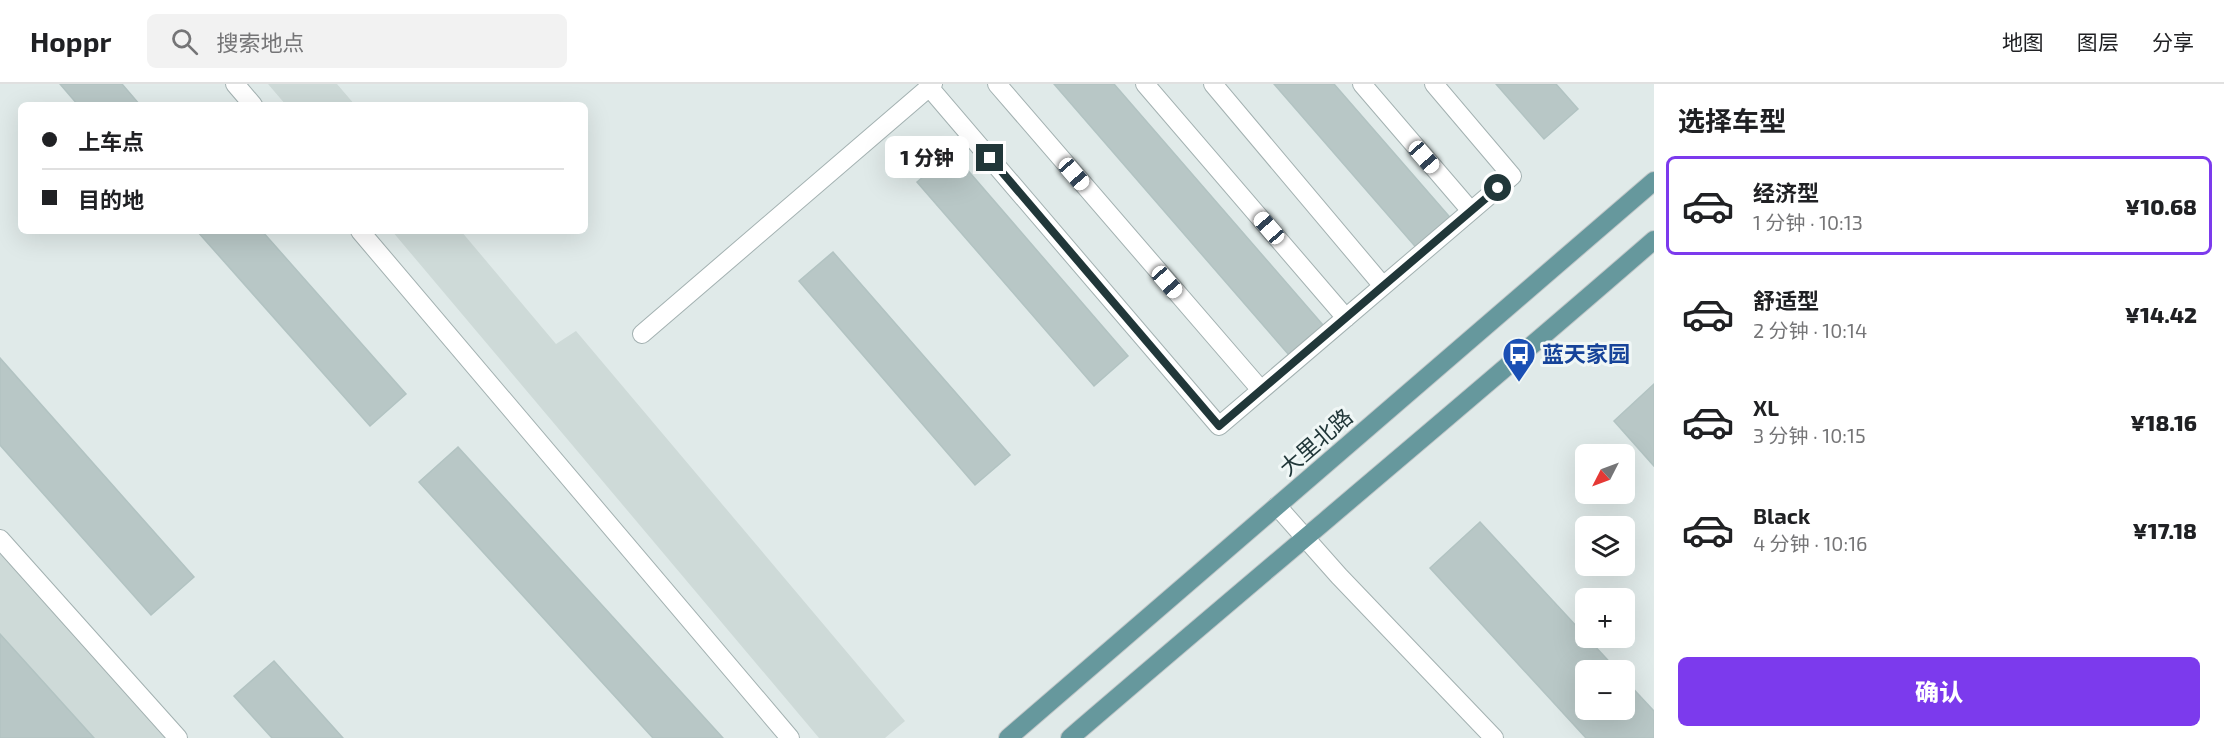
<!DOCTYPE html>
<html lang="zh">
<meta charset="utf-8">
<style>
:root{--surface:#fff;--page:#f2f2f2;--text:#202124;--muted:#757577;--line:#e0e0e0;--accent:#7c3aed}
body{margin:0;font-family:"Exo 2","Noto Sans SC",sans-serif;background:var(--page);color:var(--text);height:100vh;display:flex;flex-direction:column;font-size:22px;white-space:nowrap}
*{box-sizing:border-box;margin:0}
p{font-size:20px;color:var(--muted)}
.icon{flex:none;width:33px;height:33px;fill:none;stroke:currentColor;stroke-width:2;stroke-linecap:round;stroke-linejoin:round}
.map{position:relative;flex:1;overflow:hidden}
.sheet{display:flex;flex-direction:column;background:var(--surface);width:570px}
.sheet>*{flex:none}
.hud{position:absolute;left:18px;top:18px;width:570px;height:132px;border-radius:9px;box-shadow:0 6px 24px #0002;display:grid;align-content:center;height:132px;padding:0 24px;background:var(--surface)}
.needle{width:39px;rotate:228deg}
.controls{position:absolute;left:1575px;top:360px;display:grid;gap:12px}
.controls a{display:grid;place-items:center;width:60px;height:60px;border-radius:9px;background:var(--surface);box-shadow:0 6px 24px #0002;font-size:30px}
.end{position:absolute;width:27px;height:27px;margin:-14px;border:8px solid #213739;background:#fff;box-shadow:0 0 0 3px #fff}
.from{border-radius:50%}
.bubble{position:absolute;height:42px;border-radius:9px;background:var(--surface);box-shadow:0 6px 24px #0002;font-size:20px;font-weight:800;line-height:42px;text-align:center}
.car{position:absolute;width:18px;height:36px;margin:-18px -9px;border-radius:8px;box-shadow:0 0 4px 2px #0007;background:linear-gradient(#fff 24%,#345 0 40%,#fff 0 76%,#345 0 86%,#fff 0)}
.hud b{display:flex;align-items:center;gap:21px;height:57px;font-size:22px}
.hud b+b{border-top:2px solid var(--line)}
.hud i{width:15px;height:15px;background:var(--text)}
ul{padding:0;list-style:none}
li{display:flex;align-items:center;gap:18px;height:99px;margin:0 12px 9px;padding:0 12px;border:3px solid transparent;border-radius:9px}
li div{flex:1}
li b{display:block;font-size:22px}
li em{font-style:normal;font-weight:800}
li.on{border-color:var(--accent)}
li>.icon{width:54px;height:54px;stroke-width:1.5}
h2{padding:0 24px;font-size:27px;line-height:72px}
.action{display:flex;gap:12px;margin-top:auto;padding:12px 24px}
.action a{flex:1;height:69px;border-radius:9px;background:var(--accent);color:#fff;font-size:24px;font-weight:800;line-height:69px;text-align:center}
header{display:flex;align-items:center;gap:36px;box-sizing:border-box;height:84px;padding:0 30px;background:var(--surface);border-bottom:2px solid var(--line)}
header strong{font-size:28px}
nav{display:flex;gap:33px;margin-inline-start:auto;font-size:21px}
.search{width:420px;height:54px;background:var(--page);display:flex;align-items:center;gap:15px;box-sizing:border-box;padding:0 21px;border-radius:9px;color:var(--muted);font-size:22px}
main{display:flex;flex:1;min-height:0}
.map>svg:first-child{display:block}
.built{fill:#cedad8}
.building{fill:#b8c7c6;stroke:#b2c3c2;stroke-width:1.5}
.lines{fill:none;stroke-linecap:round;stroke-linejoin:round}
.minor-casing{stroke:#a3b1b1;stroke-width:20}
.major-casing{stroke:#c1c7c8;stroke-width:20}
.minor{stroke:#fff;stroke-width:18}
.major{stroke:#66989d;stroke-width:18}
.route{stroke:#213739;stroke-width:8}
.labels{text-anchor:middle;stroke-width:6;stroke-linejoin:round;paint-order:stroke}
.transit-label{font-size:22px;font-weight:bold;fill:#164399;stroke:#f0f7f6;text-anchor:start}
.street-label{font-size:22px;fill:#213739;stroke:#f0f7f6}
</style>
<header>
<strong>Hoppr</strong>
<div class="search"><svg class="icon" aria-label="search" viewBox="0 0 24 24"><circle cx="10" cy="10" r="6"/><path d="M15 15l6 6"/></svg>搜索地点</div>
<nav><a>地图</a><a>图层</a><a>分享</a></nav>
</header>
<main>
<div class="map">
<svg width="1654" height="654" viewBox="0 0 1654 654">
<rect width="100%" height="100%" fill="#e0eae9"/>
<!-- built -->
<path class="built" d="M268,0H337L355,21H286Z
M392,147H461L556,260L576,247L905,637L885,654H819Z
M0,456L179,654H0Z"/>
<!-- building -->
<path class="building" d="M60,0H122L140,21H78Z
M1054,0H1114L1329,248L1295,278Z
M1274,0H1334L1454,138L1420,168Z
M1496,0H1556L1578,25L1544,55Z
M952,68L1128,272L1094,302L917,98Z
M197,147H262L406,310L370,342Z
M833,168L1010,371L975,401L799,197Z
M0,274L194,493L151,531L0,361Z
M1654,300V382L1614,337Z
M458,363L723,654H653L419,398Z
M1480,438L1617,586H1586V626H1624V595L1654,627V654H1586L1430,484Z
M0,550L94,654H0Z
M274,577L343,654H272L234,612Z"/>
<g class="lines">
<!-- minor casing -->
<g class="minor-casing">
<path id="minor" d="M235,0L253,21
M997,0L1261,306
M1145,0L1346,234
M1213,0L1383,202
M1362,0L1471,127
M929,3L1219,342L1512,92L1434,0
M360,147L790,654
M642,250L933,0
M1277,422L1339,492L1494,654
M0,455L178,654"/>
</g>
<!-- major casing -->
<g class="major-casing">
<path id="major" d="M1008,654L1654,97
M1070,654C1264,487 1461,324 1654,156"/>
</g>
<!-- minor -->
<use href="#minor" class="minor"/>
<!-- major -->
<use href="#major" class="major"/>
</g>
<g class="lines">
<!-- route -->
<path class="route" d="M990,74L1219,342L1498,104"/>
</g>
<!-- icons -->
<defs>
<g id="bus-pin" transform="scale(1.725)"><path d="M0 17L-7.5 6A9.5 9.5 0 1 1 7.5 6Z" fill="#1a4fb4" stroke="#f0f7f6"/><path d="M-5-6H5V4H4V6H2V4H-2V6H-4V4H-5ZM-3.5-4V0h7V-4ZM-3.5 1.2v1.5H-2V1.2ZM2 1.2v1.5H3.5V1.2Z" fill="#fff"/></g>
</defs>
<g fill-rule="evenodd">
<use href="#bus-pin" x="1519" y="270"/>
</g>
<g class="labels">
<!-- transit labels -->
<g class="transit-label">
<text x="1542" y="278">蓝天家园</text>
</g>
<!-- street labels -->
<g class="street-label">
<text transform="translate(1316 358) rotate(-41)" y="8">大里北路</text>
</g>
</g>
</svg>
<div class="controls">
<a><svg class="needle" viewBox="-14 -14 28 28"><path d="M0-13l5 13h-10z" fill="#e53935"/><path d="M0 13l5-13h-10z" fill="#757577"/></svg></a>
<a><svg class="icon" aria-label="layers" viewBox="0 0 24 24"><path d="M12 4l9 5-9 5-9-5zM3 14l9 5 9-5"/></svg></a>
<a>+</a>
<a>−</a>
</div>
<i class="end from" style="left:1498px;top:104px"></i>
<i class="end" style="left:990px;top:74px"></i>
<div class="bubble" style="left:885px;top:52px;width:84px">1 分钟</div>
<i class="car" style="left:1424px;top:73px;rotate:139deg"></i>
<i class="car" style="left:1074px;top:90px;rotate:139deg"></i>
<i class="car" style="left:1269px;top:144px;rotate:319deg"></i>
<i class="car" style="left:1167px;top:198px;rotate:139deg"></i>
<div class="hud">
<b><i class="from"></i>上车点</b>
<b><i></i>目的地</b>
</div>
</div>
<section class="sheet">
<h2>选择车型</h2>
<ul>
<li class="on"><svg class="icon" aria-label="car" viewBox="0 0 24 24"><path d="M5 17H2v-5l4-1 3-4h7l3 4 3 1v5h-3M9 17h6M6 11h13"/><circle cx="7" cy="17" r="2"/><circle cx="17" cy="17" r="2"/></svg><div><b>经济型</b><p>1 分钟 · 10:13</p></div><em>¥10.68</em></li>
<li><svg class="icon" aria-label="car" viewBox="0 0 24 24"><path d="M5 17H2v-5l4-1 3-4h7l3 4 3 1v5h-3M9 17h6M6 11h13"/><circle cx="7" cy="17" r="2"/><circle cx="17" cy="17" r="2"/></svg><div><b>舒适型</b><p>2 分钟 · 10:14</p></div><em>¥14.42</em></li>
<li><svg class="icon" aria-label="car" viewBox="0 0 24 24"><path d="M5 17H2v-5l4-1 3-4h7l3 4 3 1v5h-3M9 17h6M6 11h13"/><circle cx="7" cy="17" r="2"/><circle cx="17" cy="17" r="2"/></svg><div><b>XL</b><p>3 分钟 · 10:15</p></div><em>¥18.16</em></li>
<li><svg class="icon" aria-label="car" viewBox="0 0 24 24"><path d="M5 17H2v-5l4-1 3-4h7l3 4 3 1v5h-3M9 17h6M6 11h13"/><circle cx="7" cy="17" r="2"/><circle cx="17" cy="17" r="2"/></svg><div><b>Black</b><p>4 分钟 · 10:16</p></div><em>¥17.18</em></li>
</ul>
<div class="action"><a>确认</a></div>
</section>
</main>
